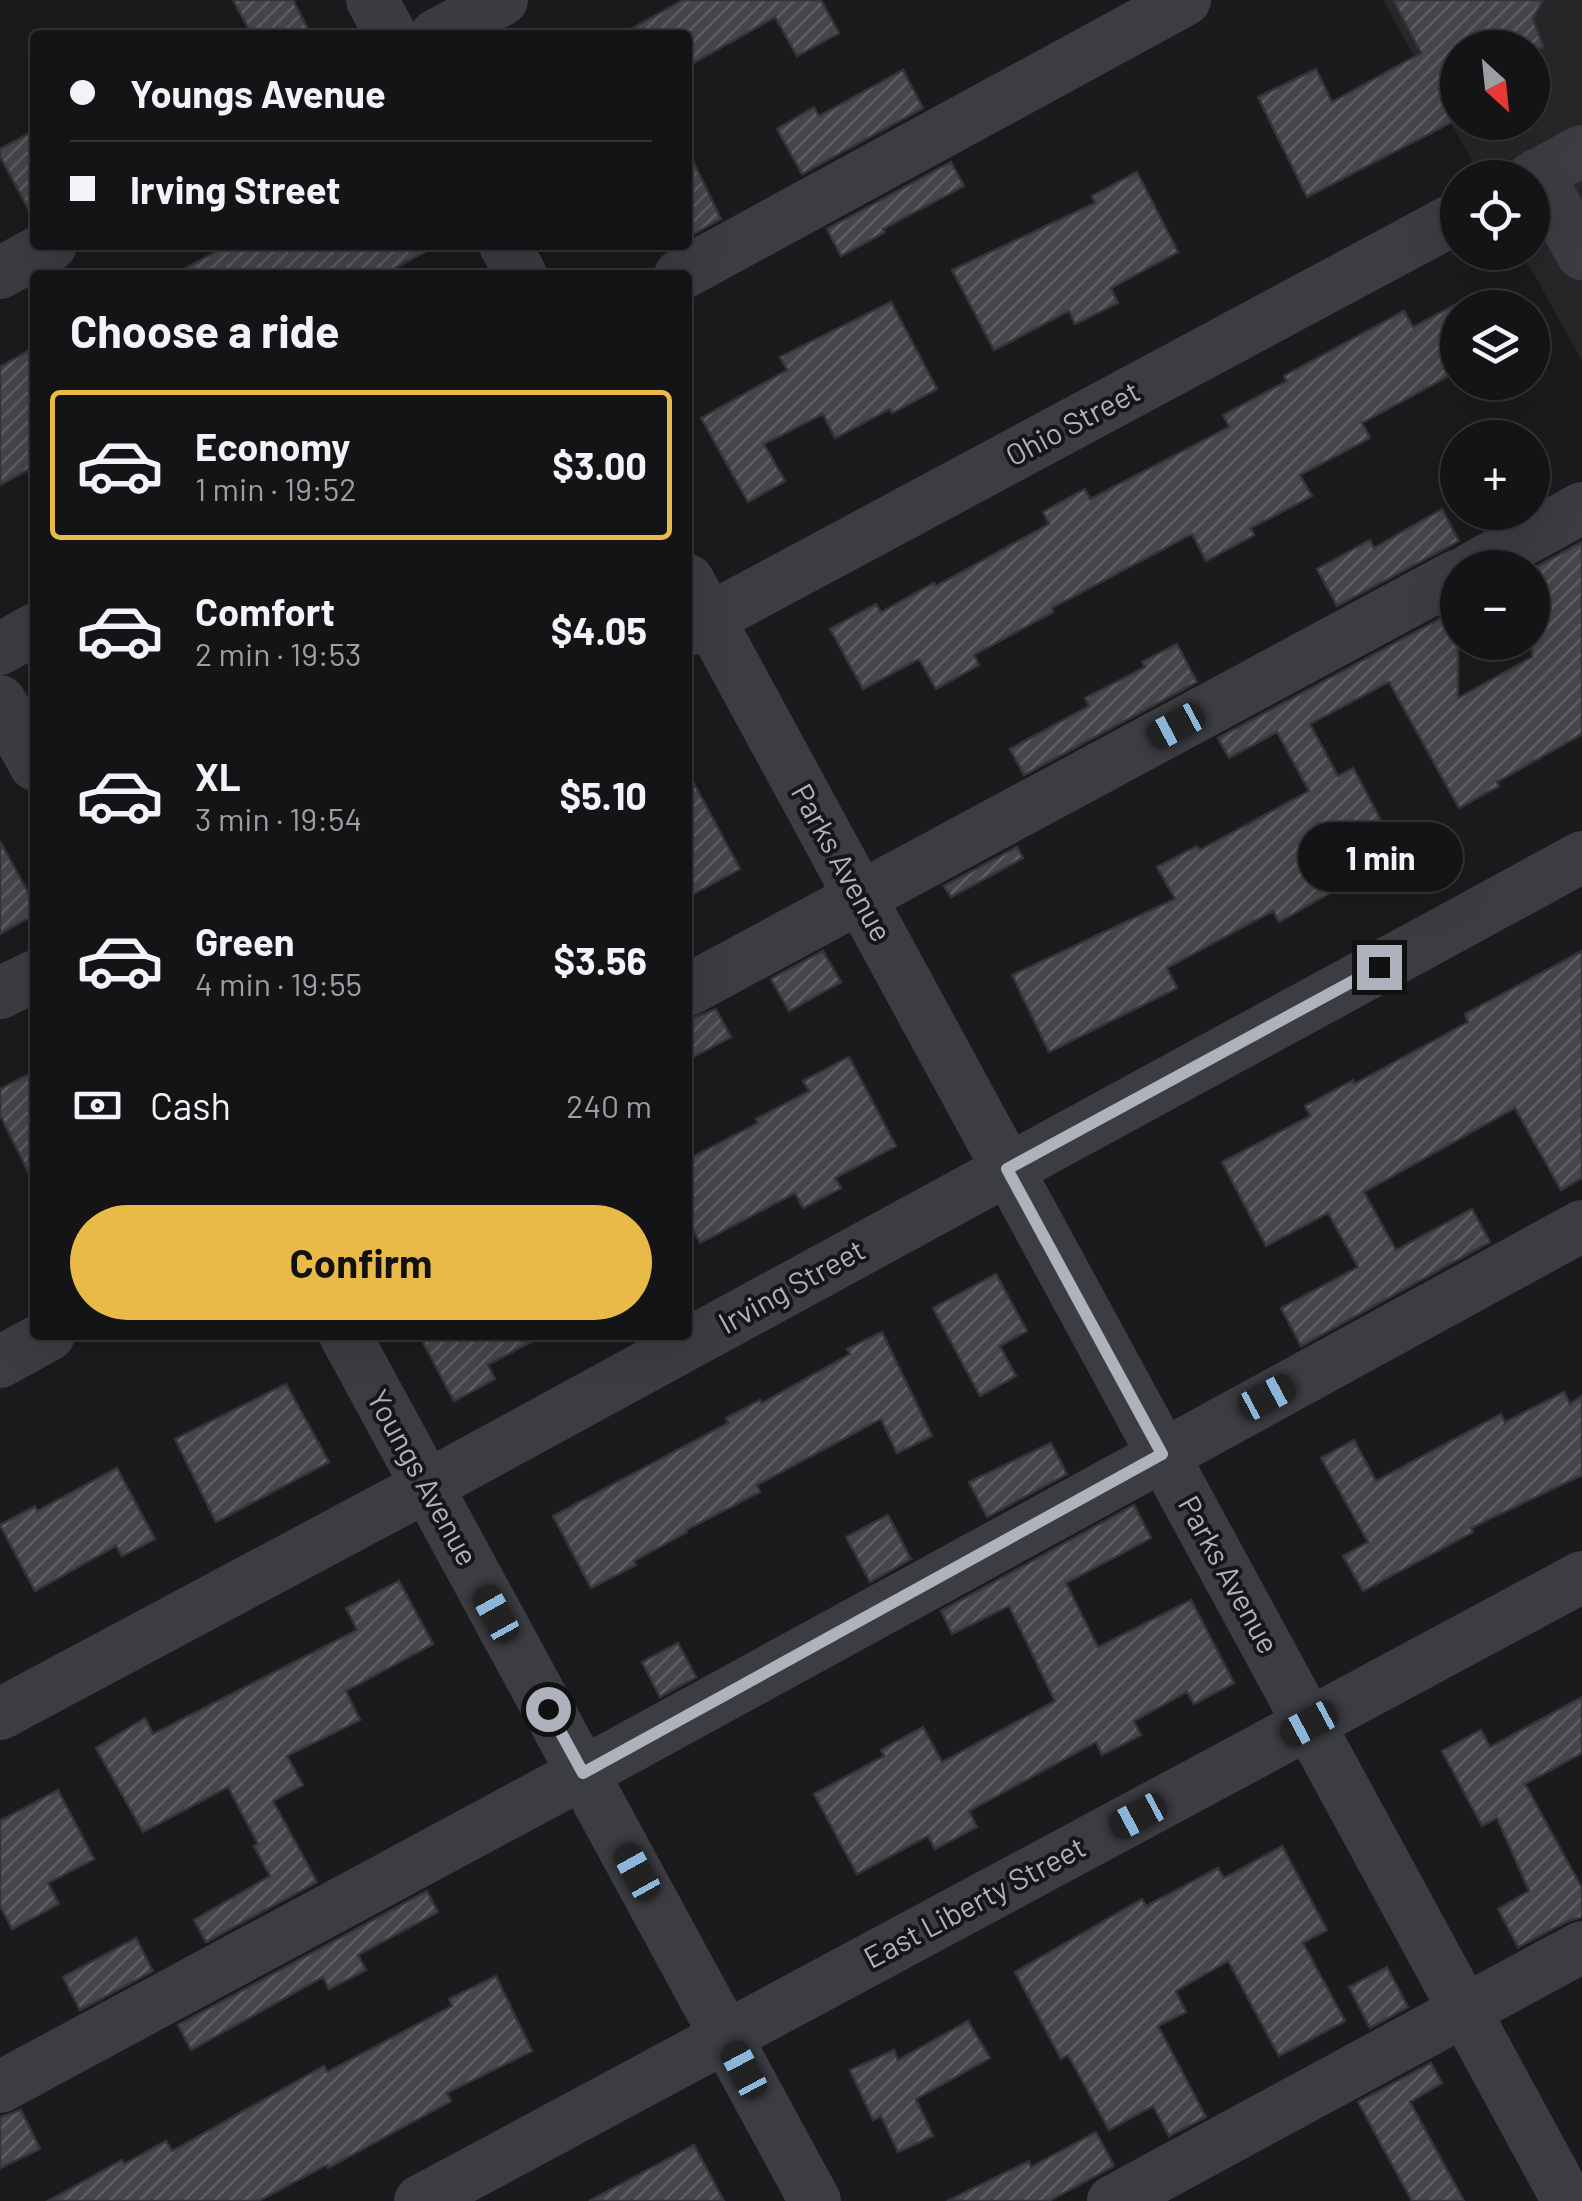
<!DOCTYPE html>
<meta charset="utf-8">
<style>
:root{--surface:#141416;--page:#212123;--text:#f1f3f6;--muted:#9d9ea1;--line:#333335;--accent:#e9ba48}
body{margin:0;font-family:Barlow,sans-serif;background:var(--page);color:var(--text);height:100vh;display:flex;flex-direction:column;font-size:38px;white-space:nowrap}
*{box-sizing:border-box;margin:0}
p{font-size:32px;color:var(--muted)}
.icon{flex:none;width:55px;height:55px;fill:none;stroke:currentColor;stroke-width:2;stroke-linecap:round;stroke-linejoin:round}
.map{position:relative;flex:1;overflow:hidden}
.details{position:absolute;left:30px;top:270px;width:662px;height:1070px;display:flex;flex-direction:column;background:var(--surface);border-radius:10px;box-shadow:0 10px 40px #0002,0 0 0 2px var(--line)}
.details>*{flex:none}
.guide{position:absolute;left:30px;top:30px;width:662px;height:220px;border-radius:10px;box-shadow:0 10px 40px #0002,0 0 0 2px var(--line);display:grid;align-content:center;height:220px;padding:0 40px;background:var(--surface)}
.needle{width:65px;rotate:153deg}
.buttons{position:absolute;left:1440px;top:30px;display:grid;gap:20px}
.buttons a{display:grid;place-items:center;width:110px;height:110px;border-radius:50%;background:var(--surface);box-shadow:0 10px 40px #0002,0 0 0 2px var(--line);font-size:50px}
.end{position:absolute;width:45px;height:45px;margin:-22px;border:12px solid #aeb2bc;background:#111;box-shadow:0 0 0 5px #111}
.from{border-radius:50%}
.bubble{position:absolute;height:70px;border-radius:35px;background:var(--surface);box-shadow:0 10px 40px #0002,0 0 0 2px var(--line);font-size:32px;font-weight:700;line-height:70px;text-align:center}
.car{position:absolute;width:30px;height:60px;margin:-30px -15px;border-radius:12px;box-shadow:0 0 8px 2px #0007;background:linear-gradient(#222 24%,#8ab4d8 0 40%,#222 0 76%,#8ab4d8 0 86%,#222 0)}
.guide b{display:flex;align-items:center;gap:35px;height:95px;font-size:38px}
.guide b+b{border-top:2px solid var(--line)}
.guide i{width:25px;height:25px;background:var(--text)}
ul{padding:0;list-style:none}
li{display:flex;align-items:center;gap:30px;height:150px;margin:0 20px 15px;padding:0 20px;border:5px solid transparent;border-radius:10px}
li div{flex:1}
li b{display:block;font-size:38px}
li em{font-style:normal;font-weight:700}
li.active{border-color:var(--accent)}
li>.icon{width:90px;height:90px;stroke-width:1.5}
h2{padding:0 40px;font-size:45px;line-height:120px}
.pay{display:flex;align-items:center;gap:25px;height:110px;padding:0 40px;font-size:38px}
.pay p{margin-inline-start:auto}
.action{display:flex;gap:20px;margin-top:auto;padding:20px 40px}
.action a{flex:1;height:115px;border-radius:60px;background:var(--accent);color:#111;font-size:40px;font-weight:700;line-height:115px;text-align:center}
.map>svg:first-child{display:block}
.built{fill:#27272a;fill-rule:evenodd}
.building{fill:url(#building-hatch);stroke:#353539;stroke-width:2.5}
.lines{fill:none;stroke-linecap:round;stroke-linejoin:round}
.minor{stroke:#3c3d42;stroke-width:52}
.route{stroke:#aeb2bc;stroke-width:12}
.labels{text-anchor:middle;stroke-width:8;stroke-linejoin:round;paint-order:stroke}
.street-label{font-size:30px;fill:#aeb2bc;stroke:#161618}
</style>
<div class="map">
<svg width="1582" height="2201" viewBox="0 0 1582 2201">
<defs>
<pattern id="building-hatch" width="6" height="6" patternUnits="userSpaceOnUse" patternTransform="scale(2.5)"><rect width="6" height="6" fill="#45464a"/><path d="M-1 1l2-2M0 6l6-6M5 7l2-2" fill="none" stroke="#5d5e62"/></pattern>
</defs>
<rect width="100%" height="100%" fill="#1b1b1d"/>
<!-- built -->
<path class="built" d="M1383,0H1582V361L1522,253L1532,252V178L1481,177ZM1458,48H1532V122H1458Z"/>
<!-- building -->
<path class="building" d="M233,0H293L311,35H252Z
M683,0H821L839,33L797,56L775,17L688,66V35H620Z
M1393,0H1543L1533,19L1544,48H1458V102L1445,109L1452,122L1307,197L1258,97L1316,69L1332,102L1421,53Z
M903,70L923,108L802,174L777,129L814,107L819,116Z
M35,130V220H34L0,156V149Z
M688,150L721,219L688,237Z
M951,162L964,186L883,229L885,232L841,256L827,229Z
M1137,172L1178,252L1111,288L1118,303L1075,324L1069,311L994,350L952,270L1095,203L1092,196Z
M228,245H438L382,275H173Z
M891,302L937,389L892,413L890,409L835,438L823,414L764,444L785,481L748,502L701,418L787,370L780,357Z
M1458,303V371L1362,423L1370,438L1300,475L1312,496L1251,528L1254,535L1206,561L1192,534L1052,608L1053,612L974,655L979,665L936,689L919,659L863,689L830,629L876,604L881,612L934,583L936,586L1049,524L1043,512L1085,489L1090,499L1229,427L1223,415L1287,381L1284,376L1404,311L1413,327Z
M35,347V466L0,485V367Z
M1442,509L1459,541L1337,606L1317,569L1370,540L1374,548Z
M1582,542V734L1497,782L1499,786L1459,808L1389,682L1310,724L1338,776L1353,768L1399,854L1279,922L1273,911L1167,968L1177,988L1049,1052L1012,975L1175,899L1157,867L1197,846L1200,850L1309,791L1277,732L1229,758L1218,738L1458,609V698L1532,657V569Z
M1177,644L1197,682L1024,775L1010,749L1089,706L1085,698L1145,667L1142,662Z
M688,772L740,869L688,897Z
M0,841L35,905V914L0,934Z
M1017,847L1023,858L951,897L944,886Z
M823,951L841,982L789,1011L771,979Z
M1582,951V1178L1561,1190L1515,1108L1364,1192L1396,1250L1472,1209L1490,1242L1301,1346L1281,1308L1358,1267L1328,1213L1266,1246L1222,1162L1310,1116L1305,1106L1353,1080L1354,1084L1468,1022L1465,1014Z
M716,1009L731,1037L688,1060V1020Z
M849,1057L896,1146L835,1178L841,1188L803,1208L795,1193L700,1243L688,1220V1159L758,1123L756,1119L809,1091L803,1081Z
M35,1071V1186L0,1115V1089Z
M996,1274L1027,1331L1000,1346L1016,1376L980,1396L933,1308Z
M882,1332L932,1436L897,1453L881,1419L757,1485L760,1492L686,1530L687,1532L634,1561L636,1565L591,1588L553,1516L728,1423L726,1418L760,1400L762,1403L850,1354L847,1349Z
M419,1335H544L488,1365L495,1379L454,1401Z
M286,1384L329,1462L216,1522L175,1439Z
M1564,1392L1570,1404L1582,1396V1475L1471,1528L1473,1532L1363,1591L1343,1556L1368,1542L1321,1458L1354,1440L1376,1481L1501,1414L1505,1422Z
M1051,1443L1067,1474L987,1517L969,1482Z
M117,1468L155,1539L122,1556L116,1546L35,1591L0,1525L35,1506L37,1511Z
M1134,1505L1151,1538L1066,1583L1098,1647L1191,1600L1234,1683L1194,1704L1187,1692L1134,1721L1141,1735L1102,1755L1096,1742L969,1811L977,1827L935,1849L928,1836L857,1874L814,1794L884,1756L881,1750L923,1727L942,1762L1055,1701L1009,1606L952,1634L941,1611Z
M888,1515L911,1559L870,1582L846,1537Z
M399,1581L433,1644L346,1691L360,1720L287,1756L303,1785L273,1801L317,1882L206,1942L194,1920L270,1876L254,1846L258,1844L228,1787L143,1832L96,1748L145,1718L153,1734L357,1630L346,1608Z
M678,1643L696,1677L660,1697L642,1662Z
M1582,1697V1753L1525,1784L1582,1888V1917L1568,1921L1518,1947L1498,1909L1529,1891L1497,1818L1482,1826L1442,1751L1481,1730L1490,1747Z
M58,1790L94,1859L48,1883L59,1904L12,1929L0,1906V1821Z
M1282,1846L1327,1930L1303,1943L1345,2021L1279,2056L1228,1961L1176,1991L1186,2012L1158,2026L1206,2117L1169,2136L1153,2106L1109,2130L1068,2055L1061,2059L1015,1972L1142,1899L1146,1906L1218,1868L1224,1878Z
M427,1891L438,1912L358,1955L366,1970L329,1989L323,1977L191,2050L178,2025Z
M136,1938L153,1971L80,2010L63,1977Z
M1387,1967L1408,2007L1370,2028L1349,1987Z
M496,1976L532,2051L447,2093L451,2101L328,2168L327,2165L258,2201H48L122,2160L124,2164L166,2141L172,2151L324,2066L327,2072L452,2006L449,1999Z
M968,2021L990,2058L916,2099L933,2136L898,2152L881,2116L873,2120L850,2070L894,2050L898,2060Z
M1431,2063L1442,2083L1410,2102L1464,2201H1412L1358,2102Z
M21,2110L40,2149L0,2168V2117Z
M1096,2132L1114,2166L1049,2201H947L1029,2161L1031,2167Z
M694,2145L724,2201H589Z"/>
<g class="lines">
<!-- minor -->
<path class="minor" d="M372,0L391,35
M436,35L502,0
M1538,174L1582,254
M1532,178L1582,151
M505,245L521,275
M0,273L51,245
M680,275L1185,0
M1472,568L1582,508
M688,580L1568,2201
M688,630L1458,217
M0,649L35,629
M0,701L35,765
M688,990L1458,575
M0,993L35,976
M345,1335L815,2201
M0,1362L49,1335
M0,1714L427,1486L1582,857
M0,2087L583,1773L1582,1226
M420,2201L1582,1577
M1113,2201L1582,1947"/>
</g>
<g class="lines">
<!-- route -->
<path class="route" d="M548,1709L583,1773L1162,1454L1007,1169L1379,967"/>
</g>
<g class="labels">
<!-- street labels -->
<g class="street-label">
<text transform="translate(1073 424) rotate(-28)" y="10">Ohio Street</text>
<text transform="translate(841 863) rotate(61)" y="10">Parks Avenue</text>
<text transform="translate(792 1287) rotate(-29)" y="10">Irving Street</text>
<text transform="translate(422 1478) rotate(61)" y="10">Youngs Avenue</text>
<text transform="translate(1228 1575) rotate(61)" y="10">Parks Avenue</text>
<text transform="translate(975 1903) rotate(-28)" y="10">East Liberty Street</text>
</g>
</g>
</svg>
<div class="buttons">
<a><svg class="needle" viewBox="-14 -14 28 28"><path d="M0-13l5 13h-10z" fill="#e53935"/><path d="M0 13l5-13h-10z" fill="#9d9ea1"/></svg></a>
<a><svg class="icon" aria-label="locate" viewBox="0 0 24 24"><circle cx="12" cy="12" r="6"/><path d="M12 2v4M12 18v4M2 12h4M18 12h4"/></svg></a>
<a><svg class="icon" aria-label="layers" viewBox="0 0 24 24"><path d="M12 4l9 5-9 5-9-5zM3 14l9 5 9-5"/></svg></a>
<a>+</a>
<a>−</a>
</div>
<i class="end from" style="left:548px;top:1709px"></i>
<i class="end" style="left:1379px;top:967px"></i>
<div class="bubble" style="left:1298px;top:822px;width:165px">1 min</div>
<i class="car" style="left:1176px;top:726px;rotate:242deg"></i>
<i class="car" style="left:1267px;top:1397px;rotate:62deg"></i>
<i class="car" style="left:496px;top:1614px;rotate:331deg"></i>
<i class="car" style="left:1309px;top:1724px;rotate:242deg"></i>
<i class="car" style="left:1138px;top:1816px;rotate:242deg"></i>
<i class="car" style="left:637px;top:1872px;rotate:331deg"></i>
<i class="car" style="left:744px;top:2070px;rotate:332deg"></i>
<div class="guide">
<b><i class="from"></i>Youngs Avenue</b>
<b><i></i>Irving Street</b>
</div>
<section class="details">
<h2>Choose a ride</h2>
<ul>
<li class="active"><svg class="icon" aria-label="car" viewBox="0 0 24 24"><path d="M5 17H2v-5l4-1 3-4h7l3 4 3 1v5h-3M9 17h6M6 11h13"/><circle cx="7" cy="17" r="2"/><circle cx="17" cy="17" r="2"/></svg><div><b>Economy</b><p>1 min · 19:52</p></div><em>$3.00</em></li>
<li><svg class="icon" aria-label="car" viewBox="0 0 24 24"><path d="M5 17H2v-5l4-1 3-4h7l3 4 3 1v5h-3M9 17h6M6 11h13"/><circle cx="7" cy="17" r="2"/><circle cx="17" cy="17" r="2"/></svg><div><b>Comfort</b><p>2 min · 19:53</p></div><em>$4.05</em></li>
<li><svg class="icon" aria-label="car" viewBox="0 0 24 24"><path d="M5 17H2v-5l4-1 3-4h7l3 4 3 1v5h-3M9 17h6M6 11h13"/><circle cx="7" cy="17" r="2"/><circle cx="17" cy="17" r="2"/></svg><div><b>XL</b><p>3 min · 19:54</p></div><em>$5.10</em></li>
<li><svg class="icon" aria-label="car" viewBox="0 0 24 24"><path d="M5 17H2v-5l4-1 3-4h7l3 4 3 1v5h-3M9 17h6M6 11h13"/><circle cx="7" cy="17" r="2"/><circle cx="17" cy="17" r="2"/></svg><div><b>Green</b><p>4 min · 19:55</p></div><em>$3.56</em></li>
</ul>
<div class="pay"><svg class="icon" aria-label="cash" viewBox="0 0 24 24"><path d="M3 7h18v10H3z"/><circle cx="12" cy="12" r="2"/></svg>Cash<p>240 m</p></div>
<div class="action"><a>Confirm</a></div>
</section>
</div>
